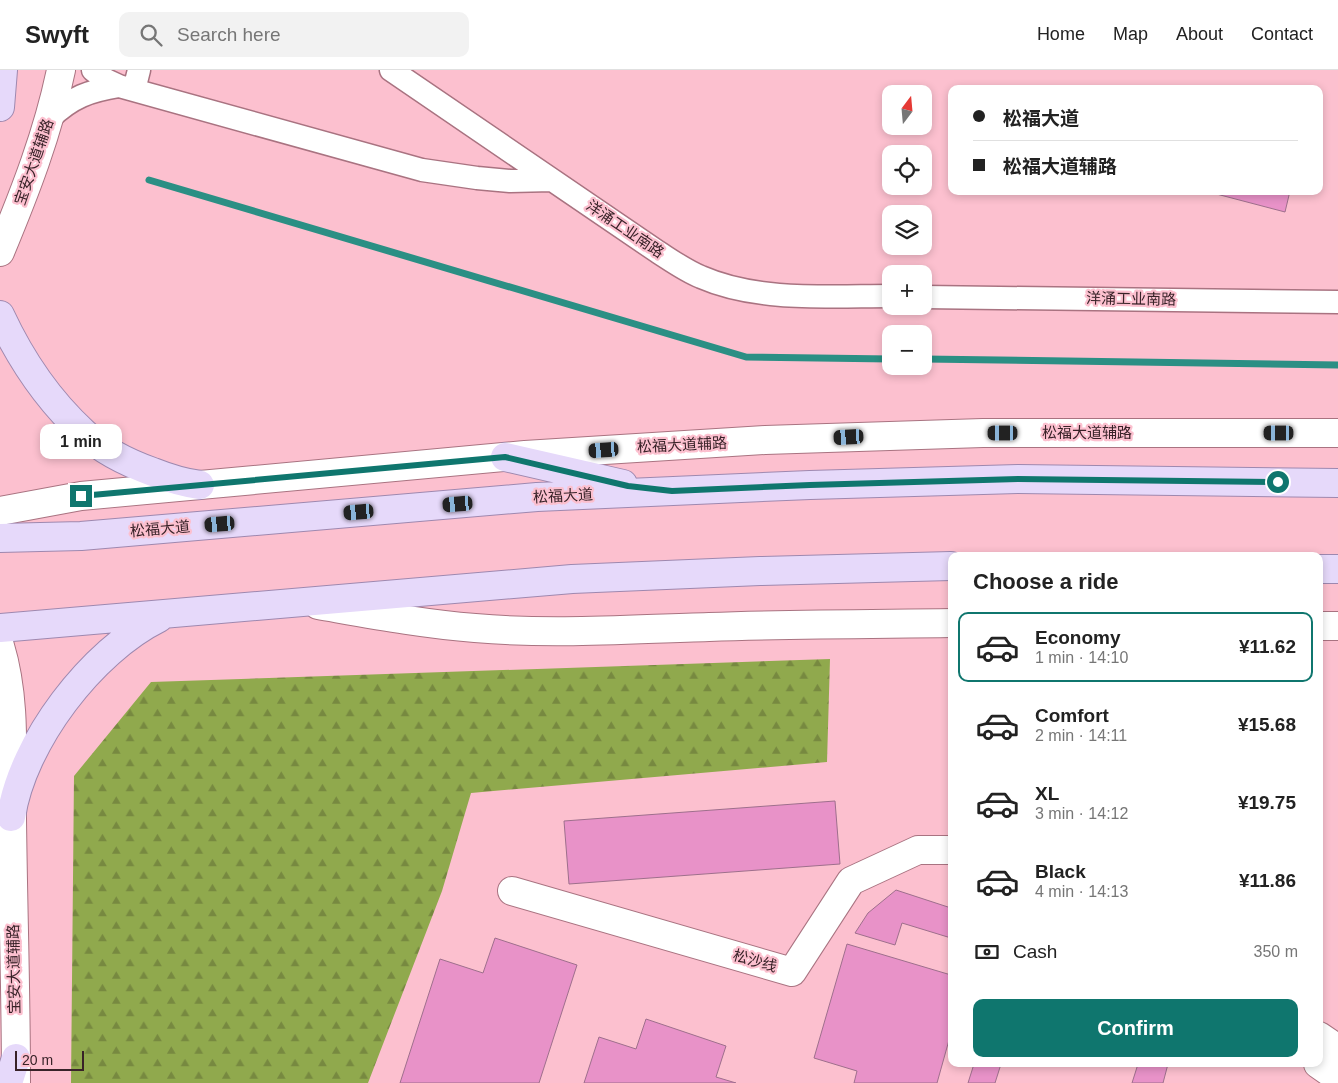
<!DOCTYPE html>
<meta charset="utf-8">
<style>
:root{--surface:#fff;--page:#f2f2f2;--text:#222;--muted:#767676;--line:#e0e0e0;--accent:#0f766e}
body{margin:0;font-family:Helvetica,"Noto Sans SC",sans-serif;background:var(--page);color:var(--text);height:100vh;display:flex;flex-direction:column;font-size:19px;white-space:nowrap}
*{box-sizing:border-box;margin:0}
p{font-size:16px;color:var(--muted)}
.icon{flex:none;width:28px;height:28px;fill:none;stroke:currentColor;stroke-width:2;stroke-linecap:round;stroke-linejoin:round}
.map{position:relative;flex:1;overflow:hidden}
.drawer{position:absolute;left:948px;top:482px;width:375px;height:515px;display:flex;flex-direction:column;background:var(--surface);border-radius:10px;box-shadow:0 2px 8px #0003}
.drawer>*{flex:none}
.guide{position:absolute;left:948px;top:15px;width:375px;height:110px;border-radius:10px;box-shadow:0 2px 8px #0003;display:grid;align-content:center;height:110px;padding:0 25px;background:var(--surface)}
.needle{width:32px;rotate:16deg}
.fabs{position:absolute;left:882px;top:15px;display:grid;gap:10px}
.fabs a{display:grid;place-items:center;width:50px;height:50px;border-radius:10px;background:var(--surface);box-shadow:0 2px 8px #0003;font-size:25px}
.scale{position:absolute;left:15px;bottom:12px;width:69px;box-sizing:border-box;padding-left:5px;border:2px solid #382228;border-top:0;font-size:14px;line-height:18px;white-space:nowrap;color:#382228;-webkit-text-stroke:4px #fcc0cf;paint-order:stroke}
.end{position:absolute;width:22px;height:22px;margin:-11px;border:6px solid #0f766e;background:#fff;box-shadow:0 0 0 2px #fff}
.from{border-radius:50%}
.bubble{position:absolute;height:35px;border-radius:10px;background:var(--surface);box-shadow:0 2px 8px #0003;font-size:16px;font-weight:800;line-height:35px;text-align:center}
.car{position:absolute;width:15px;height:30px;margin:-15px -8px;border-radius:6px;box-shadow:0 0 4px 1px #0007;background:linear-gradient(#222 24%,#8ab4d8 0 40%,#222 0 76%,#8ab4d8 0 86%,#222 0)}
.guide b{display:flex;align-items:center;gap:18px;height:48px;font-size:19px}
.guide b+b{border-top:1px solid var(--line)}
.guide i{width:12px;height:12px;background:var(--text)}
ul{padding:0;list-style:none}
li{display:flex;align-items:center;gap:15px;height:70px;margin:0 10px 8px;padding:0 15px;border:2px solid transparent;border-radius:10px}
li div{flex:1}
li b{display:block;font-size:19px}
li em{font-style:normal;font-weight:800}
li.selected{border-color:var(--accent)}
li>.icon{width:45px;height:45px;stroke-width:1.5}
h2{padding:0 25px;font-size:22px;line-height:60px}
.pay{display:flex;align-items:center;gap:12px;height:55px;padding:0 25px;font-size:19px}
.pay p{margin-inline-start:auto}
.cta{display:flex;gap:10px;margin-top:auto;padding:10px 25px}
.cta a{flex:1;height:58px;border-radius:10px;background:var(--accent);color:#fff;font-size:20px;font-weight:800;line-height:58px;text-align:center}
header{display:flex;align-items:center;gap:30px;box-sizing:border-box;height:70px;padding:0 25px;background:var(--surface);border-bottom:1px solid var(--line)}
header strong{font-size:24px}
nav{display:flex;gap:28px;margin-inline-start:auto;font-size:18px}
.search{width:350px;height:45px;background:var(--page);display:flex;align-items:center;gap:12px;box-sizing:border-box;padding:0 18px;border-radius:10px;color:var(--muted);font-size:19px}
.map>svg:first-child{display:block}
.forest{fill:url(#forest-firs)}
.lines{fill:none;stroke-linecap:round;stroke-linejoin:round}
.stream{stroke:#2b8f84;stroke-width:7}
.building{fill:#e892c8;stroke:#9e6f8c}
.street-casing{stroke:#a97381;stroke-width:25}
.secondary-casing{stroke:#a97381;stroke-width:30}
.primary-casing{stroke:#9e88af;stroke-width:30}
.street{stroke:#fff;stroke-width:22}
.secondary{stroke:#fff;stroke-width:28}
.primary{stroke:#e6d9fa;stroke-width:28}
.route{stroke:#0f766e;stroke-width:6}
.labels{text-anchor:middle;stroke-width:4.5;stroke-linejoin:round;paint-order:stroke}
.street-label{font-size:15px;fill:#382228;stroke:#fcc0cf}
</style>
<header>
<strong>Swyft</strong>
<div class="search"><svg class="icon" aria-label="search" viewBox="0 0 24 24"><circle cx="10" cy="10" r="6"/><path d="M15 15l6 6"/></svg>Search here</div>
<nav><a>Home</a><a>Map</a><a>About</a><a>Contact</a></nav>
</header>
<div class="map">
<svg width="1338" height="1013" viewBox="0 0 1338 1013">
<defs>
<pattern id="forest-firs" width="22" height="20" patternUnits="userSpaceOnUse" patternTransform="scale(1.25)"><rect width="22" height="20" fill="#90a94d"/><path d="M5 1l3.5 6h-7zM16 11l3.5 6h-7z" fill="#778940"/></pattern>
</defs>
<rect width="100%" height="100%" fill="#fcc0cf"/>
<!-- forest -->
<path class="forest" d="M830,589L827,692L471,723L442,821L368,1013H71L74,706L151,612Z"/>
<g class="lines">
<!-- stream -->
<path class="stream" d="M149,110L746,287L891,289
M924,289L1338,295"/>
</g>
<!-- building -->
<path class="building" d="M1205,121H1290L1285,142Z
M835,731L840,794L569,814L564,751Z
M896,820L951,838V868L902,853L895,875L855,863L868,843Z
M495,868L577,895L539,1013H400L440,889L483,903Z
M847,874L951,905V963L937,1013H854L857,1001L814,988Z
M646,949L726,976L716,1007L736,1013H584L599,967L636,979Z
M974,994H1001L995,1013H968Z
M1138,994H1168L1163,1013H1132Z"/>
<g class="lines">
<!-- street casing -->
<g class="street-casing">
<path id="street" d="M93,0L106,10L119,16L422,100L477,108L510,111L552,110
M391,0L658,182C672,191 686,201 701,207C758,232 830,226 891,226
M134,20L139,0
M50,48C72,27 89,21 119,16
M924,227L1338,232"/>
</g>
<!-- secondary casing -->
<g class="secondary-casing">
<path id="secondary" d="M0,182C25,122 48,63 61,0
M0,441L81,426L200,415L525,385L765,370L983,363H1338
M318,535C370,544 423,554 475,558C553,565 632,559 709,557C790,554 871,554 951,553
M1319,556H1338
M0,576C17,632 11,691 12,749C13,837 16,924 16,1012
M512,821L792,902L851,811L918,780H951
M1319,966L1338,979
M1318,994L1338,1008"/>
</g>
<!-- primary casing -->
<g class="primary-casing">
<path id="primary" d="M0,37L3,0
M0,245C20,288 49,331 84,363C103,381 128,393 153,402C168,408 184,413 200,415
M505,387L623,414
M0,468L81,466L537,427L810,415L1018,409L1338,413
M1319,499H1338
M0,558L572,509L760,501L951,496
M11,747C22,672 92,581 159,548
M8,1013L16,988"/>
</g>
<!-- street -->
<use href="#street" class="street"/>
<!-- secondary -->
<use href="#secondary" class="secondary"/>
<!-- primary -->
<use href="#primary" class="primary"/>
</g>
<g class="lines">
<!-- route -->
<path class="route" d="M81,426L505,387L628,416L672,421L810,415L1018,409L1278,412"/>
</g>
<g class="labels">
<!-- street labels -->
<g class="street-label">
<text transform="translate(34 92) rotate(-71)" y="5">宝安大道辅路</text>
<text transform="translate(625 159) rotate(34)" y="5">洋涌工业南路</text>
<text transform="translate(1131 229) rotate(1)" y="5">洋涌工业南路</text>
<text x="1087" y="368">松福大道辅路</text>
<text transform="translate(682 375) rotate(-3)" y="5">松福大道辅路</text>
<text transform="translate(563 426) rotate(-3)" y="5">松福大道</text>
<text transform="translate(160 459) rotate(-5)" y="5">松福大道</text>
<text transform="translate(755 891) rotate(16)" y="5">松沙线</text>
<text transform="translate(14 899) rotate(-91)" y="5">宝安大道辅路</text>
</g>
</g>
</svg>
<div class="fabs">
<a><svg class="needle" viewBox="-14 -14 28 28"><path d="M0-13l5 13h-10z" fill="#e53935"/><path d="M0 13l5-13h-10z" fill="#767676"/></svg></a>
<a><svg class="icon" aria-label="locate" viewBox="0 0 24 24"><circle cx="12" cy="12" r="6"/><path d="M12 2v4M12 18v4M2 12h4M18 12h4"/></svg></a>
<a><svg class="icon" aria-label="layers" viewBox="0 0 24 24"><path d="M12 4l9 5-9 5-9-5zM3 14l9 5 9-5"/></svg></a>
<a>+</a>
<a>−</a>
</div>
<div class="scale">20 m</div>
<i class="end from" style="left:1278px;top:412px"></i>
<i class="end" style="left:81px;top:426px"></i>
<div class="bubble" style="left:40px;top:354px;width:82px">1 min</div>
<i class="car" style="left:1003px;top:363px;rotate:270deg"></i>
<i class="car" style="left:1279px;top:363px;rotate:270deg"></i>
<i class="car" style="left:849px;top:367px;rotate:267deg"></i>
<i class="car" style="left:604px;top:380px;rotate:266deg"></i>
<i class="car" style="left:458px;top:434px;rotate:265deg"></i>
<i class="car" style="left:359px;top:442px;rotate:265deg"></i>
<i class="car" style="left:220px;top:454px;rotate:265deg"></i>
<div class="guide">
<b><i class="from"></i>松福大道</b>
<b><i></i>松福大道辅路</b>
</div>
<section class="drawer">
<h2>Choose a ride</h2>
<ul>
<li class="selected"><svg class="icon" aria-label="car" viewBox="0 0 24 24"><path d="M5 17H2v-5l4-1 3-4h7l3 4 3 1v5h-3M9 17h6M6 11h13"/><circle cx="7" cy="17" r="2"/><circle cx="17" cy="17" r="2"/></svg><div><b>Economy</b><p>1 min · 14:10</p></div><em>¥11.62</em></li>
<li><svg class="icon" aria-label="car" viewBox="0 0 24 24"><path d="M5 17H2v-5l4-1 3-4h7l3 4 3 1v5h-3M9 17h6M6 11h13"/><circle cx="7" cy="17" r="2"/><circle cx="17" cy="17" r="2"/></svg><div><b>Comfort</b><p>2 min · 14:11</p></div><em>¥15.68</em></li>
<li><svg class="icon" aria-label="car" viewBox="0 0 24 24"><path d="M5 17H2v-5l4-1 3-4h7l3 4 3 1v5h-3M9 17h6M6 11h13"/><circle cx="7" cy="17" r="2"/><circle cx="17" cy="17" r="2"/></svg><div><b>XL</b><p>3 min · 14:12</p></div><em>¥19.75</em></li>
<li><svg class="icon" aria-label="car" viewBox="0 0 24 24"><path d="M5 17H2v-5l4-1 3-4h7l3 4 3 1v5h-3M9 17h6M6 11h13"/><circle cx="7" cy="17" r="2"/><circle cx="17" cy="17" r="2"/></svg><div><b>Black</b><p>4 min · 14:13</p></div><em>¥11.86</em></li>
</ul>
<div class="pay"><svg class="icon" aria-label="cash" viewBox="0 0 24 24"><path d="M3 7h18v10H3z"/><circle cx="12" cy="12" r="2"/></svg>Cash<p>350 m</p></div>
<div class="cta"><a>Confirm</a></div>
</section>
</div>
